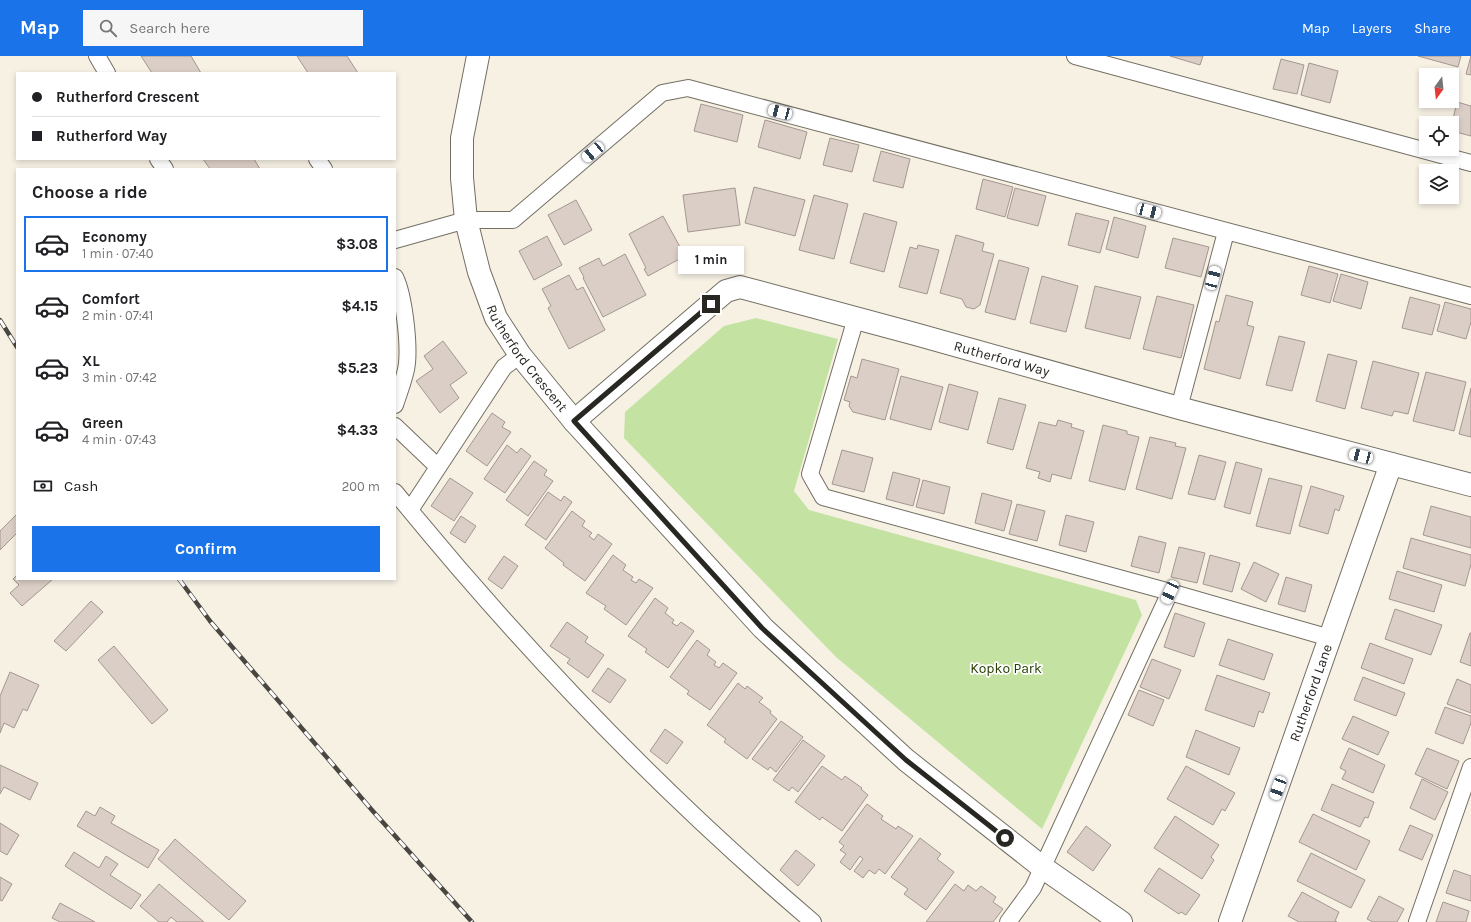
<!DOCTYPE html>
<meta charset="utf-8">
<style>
:root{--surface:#fff;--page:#f6f6f6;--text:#202124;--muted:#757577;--line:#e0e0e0;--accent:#1a73e8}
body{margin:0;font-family:Karla,sans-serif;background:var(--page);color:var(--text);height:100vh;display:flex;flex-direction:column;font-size:15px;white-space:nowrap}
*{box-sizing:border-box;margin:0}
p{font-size:13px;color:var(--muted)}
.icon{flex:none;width:22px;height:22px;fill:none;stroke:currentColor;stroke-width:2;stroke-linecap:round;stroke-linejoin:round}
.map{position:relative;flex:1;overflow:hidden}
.side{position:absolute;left:16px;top:112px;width:380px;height:412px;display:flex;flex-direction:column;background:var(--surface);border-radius:0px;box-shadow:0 2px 6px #0003}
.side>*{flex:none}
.top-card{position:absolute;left:16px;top:16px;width:380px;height:88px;border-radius:0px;box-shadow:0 2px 6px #0003;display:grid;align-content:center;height:88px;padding:0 16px;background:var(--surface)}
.needle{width:26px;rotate:195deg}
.buttons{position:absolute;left:1419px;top:12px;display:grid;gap:8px}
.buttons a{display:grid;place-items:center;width:40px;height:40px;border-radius:0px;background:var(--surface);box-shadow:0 2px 6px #0003;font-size:20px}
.end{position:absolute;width:18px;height:18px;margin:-9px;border:5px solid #292722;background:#fff;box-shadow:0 0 0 2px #fff}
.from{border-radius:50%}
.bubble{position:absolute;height:28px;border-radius:0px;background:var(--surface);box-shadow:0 2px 6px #0003;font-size:13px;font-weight:700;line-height:28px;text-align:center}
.car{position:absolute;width:12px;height:24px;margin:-12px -6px;border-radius:5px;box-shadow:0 0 3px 1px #0007;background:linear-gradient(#fff 24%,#345 0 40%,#fff 0 76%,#345 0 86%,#fff 0)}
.top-card b{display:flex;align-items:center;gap:14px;height:38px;font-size:15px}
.top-card b+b{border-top:1px solid var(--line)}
.top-card i{width:10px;height:10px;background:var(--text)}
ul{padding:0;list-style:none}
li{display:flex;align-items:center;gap:12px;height:56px;margin:0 8px 6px;padding:0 8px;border:2px solid transparent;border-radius:0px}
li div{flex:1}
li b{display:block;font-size:15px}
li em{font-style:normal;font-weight:700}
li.selected{border-color:var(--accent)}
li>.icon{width:36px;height:36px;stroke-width:1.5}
h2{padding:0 16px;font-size:18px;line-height:48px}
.pay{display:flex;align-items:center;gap:10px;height:44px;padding:0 16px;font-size:15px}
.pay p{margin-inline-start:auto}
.action{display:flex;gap:8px;margin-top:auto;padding:8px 16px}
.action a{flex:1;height:46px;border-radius:0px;background:var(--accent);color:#fff;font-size:16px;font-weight:700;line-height:46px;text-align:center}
header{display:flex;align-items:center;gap:24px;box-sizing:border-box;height:56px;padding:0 20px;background:var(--accent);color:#fff}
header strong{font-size:19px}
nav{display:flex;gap:22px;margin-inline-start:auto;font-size:14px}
.search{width:280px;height:36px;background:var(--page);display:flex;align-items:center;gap:10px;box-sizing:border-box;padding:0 14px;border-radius:0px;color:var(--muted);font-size:15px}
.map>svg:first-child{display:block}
.green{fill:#c4e3a3}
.building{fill:#dbcec6;stroke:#a49790}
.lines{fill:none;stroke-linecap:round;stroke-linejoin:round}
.lane-casing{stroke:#746f63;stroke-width:18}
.street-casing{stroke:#746f63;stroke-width:24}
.lane{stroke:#fff;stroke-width:16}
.street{stroke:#fff;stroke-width:22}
.rail-casing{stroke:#4a4741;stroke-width:4.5}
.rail{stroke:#fff;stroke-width:3;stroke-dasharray:9;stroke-linecap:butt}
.route{stroke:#292722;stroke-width:5}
.labels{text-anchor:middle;stroke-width:3.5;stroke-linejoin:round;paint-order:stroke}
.street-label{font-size:14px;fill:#292722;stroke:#fff}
.park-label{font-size:14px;fill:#263e00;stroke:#fff}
</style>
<header>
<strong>Map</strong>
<div class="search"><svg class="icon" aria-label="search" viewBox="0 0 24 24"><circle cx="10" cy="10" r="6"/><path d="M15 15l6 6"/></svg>Search here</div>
<nav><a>Map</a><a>Layers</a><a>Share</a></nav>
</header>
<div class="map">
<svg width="1471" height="866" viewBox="0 0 1471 866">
<rect width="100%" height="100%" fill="#f7f1e4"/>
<!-- green -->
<path class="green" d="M756,262L838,283L794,435L809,454L1136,544L1142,559L1042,773L836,601L624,382L625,356L724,270Z"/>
<!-- building -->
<path class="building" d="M141,0H191L201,17H152Z
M297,0H347L358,17H308Z
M1170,0H1203L1200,9Z
M1418,0H1461L1458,11Z
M1471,0V19L1466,18Z
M1281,3L1304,9L1297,38L1273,33Z
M1309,7L1338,15L1330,47L1301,39Z
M1457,46L1471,50V80L1452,75V67Z
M701,48L743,59L737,86L694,75Z
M765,64L807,76L800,103L758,91Z
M830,82L859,89L852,116L823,109Z
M881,95L910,103L903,132L873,125Z
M203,103H254L260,113H210Z
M983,123L1013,131L1005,161L976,153Z
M754,131L805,144L795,180L745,167Z
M735,132L740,169L688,176L683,139Z
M1015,132L1046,140L1038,170L1007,162Z
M814,139L848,148L834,203L799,194Z
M576,144L592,174L564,189L548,159Z
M864,157L897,166L884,216L850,207Z
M1076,157L1109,165L1100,197L1068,189Z
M663,160L685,200L648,220L644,213L646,212L629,178Z
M1114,161L1146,170L1138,202L1106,193Z
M956,179L984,187L982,195L994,198L980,249L974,253L966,251L962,243L940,237Z
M547,180L562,209L534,224L519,195Z
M1173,182L1209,191L1201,221L1165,212Z
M918,189L939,194L927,238L899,231L910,191L917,193Z
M625,198L646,239L603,261L583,222L584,221L579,212L599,202L603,210Z
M999,204L1029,212L1015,264L985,256Z
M1309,210L1338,218L1330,247L1301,239Z
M1341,218L1368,226L1361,253L1333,245Z
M569,219L577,234L583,231L605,274L569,293L548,252L551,250L542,233Z
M1042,220L1078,230L1066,276L1030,267Z
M1095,230L1141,241L1130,283L1085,272Z
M1226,239L1253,246L1247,269L1254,271L1240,323L1204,313L1216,265L1219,266Z
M1157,240L1194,249L1181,302L1143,293Z
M1410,241L1440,249L1432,279L1402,272Z
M1445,246L1471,253V266L1466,283L1437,275Z
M1279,280L1305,286L1292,335L1266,329Z
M443,285L467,317L450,329L459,342L440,357L416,325L433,313L424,300Z
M1328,298L1357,305L1345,353L1316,345Z
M862,303L899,313L885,364L853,356L849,350L850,346L844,344L851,320L857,322Z
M1373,305L1419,317L1408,358L1394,355L1392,360L1361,352Z
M1426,316L1466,326L1454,375L1413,365Z
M901,320L943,331L931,374L890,363Z
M949,328L978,336L968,374L939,366Z
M1471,332V381L1459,378Z
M999,342L1026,349L1013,394L987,387Z
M492,357L505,366L502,371L511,376L487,410L466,395Z
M1058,364L1072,368L1071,371L1084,375L1071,423L1052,418L1050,426L1038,422L1040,416L1026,412L1039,366L1056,370Z
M1103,369L1127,375V378L1139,381L1125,434L1089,425Z
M1150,381L1176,387L1175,390L1186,392L1172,443L1136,433Z
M507,389L517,397L521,392L531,400L505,437L484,423Z
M842,394L873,402L864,436L832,428Z
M1199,399L1226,406L1215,444L1188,438Z
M534,405L547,414L544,419L553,425L528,460L506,444Z
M1236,406L1262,413L1250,458L1224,451Z
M893,416L920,423L913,450L886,443Z
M450,422L473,437L454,465L431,450Z
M1269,422L1302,430L1290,478L1256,470Z
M923,424L950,431L944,458L916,451Z
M1311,430L1344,440L1339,455L1335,453L1328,478L1299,470Z
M548,436L561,445L564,440L572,446L546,484L525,469Z
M982,437L1012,445L1004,475L975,467Z
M1017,448L1045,455L1037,485L1009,478Z
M1431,450L1471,461V492L1423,479Z
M572,455L585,465L582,470L592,477L589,480L594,484L598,478L612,488L585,525L563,509L564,507L545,492Z
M17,458V477L0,494V475Z
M1066,459L1094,466L1086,496L1059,489Z
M461,460L476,470L465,487L450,477Z
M1139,480L1166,487L1159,517L1131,510Z
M1411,482L1471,499V508L1465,530L1403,512Z
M1179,491L1205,497L1197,527L1171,521Z
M613,499L626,509L623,514L633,521L631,524L636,527L639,523L653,532L626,569L604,553L606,550L586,537Z
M1210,499L1240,507L1232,536L1203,528Z
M504,500L518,510L502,533L488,523Z
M1254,506L1279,518L1266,546L1241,533Z
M1397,515L1442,529L1434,556L1389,543Z
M17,519V523H53L22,550L10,537L19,529L13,523Z
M1286,521L1312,529L1305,556L1278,548Z
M655,542L668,552L665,557L674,564L672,567L677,570L681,566L694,575L668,612L645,596L647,593L628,580Z
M91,545L103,556L66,595L54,585Z
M1395,553L1442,569L1431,599L1385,583Z
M1175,557L1205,567L1194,601L1164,591Z
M567,566L588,581L585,586L604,599L588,622L567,607L570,603L550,590Z
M1470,577H1471V610L1460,606Z
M1228,583L1273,598L1264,624L1219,609Z
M697,584L710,594L707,599L716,606L714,609L719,612L723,607L737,617L710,654L687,638L689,635L670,621Z
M1370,587L1413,603L1404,628L1361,612Z
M114,590L168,654L152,668L98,604Z
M1152,603L1181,614L1169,643L1140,631Z
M608,612L626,624L610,647L592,635Z
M10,616L39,629L27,655L23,653L14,672L4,667L0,677V640Z
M1217,619L1270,637L1263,657L1259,655L1254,671L1205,654Z
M1363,621L1405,637L1396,660L1354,644Z
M1457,623L1471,629V657L1447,648Z
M738,627L745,633L747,630L763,642L759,646L771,655L770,657L777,663L747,703L724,686L726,683L707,669Z
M1139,634L1164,644L1153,670L1128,659Z
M1445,651L1471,660V667L1463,688L1435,677Z
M1353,660L1389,676L1378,699L1342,683Z
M781,665L803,681L776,716L770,711L768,714L752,703Z
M665,673L683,686L667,708L650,695Z
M1196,674L1240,692L1229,719L1186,701Z
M803,684L825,700L798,736L792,731L789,735L773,724Z
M1349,692L1385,709L1373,737L1342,723L1346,715L1340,712Z
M1427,692L1459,705L1447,733L1415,718Z
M0,709L38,727L30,744L4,731L0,738Z
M822,710L842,724L845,720L862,732L861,733L868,739L842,775L822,761L820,764L795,746Z
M1186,710L1235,737L1225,755L1222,753L1213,769L1167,743Z
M1422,723L1448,736L1435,764L1410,752Z
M1332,728L1374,746L1368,762L1365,761L1360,771L1321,754Z
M867,748L883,760L881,763L896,773L898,770L913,780L885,818L879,813L875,818L869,814L863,822L854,815L863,803L860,800L850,814L840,806L846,798L840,794L844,790L839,786Z
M100,751L115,760L111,767L159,794L148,812L77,770L86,755L95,760Z
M1313,758L1370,785L1356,814L1299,786Z
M1175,760L1219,789L1211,801L1214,804L1202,823L1154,792Z
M0,767L19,779L7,799L0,795Z
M1410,769L1433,779L1422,804L1399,794Z
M1086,770L1111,789L1093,815L1067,796Z
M920,782L941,798L937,803L954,816L926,854L904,838L908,833L891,821Z
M175,783L246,845L229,864L158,803Z
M796,794L815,809L798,830L780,814Z
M74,796L99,812L106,800L118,808L110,819L141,839L131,853L65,810Z
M1311,797L1365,824L1351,852L1297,825Z
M1159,812L1200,839L1186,859L1181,856L1179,858L1144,835Z
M1454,814L1471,820V845L1446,837Z
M0,821L12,828L2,845L0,844Z
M159,828L204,866H177L171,861L167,866H159L140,850Z
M955,828L964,835L968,829L976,835L981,830L996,841L993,846L1003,853L993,866H926Z
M1302,836L1339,856L1335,865L1337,866H1299L1288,860Z
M1379,840L1404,853L1397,866H1373L1367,863Z
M1443,846L1469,855L1466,866H1436Z
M60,847L95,866H60L52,862Z"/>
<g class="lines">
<!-- lane casing -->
<g class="lane-casing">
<path id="lane" d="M97,0L107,17
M1075,0L1471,107
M158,103L165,113
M317,103L324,113
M395,184L466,164H513L662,37L688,32L1471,240
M395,221C404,239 409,286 407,307C406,320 399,336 395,349
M856,262L810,418L823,441L1170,536L1330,582
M1179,352L1226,176
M395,370L438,411
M395,436C521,591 660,736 813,866
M410,454L504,311L520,299
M1008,866L1033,832L1170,536
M1417,866L1471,711"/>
</g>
<!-- street casing -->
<g class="street-casing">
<g id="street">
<path id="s1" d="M478,0L462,82V122L466,164L479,216L496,262L520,299L574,365L763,572L906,704L1042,811L1121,866"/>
<path id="s2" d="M574,365L726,235L740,231L915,278L1179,352L1471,429"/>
<path id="s3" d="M1230,866L1391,408"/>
</g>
</g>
<!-- lane -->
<use href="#lane" class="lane"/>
<!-- street -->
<use href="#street" class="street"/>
<!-- rail casing -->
<g class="rail-casing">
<path id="rail" d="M0,264L17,291
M179,523L210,565L371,753L472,866"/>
</g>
<!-- rail -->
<use href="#rail" class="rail"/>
</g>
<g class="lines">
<!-- route -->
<path class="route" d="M711,248L574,365L762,572L906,704L1005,782"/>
</g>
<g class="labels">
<!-- street labels -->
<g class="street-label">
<text dy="5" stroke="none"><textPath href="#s1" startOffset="319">Rutherford Crescent</textPath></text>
<text dy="5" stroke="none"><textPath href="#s2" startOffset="486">Rutherford Way</textPath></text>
<text dy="5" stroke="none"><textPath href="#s3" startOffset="243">Rutherford Lane</textPath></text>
</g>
<!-- park labels -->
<g class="park-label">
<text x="1006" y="617">Kopko Park</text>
</g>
</g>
</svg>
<div class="buttons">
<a><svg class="needle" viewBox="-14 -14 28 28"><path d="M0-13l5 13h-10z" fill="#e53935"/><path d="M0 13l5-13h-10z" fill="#757577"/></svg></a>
<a><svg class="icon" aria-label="locate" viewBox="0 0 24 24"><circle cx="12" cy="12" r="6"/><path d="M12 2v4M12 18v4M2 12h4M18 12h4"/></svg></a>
<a><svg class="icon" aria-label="layers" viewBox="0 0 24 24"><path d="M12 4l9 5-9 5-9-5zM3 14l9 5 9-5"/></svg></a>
</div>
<i class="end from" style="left:1005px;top:782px"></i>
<i class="end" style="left:711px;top:248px"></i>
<div class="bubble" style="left:678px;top:190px;width:66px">1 min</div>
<i class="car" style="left:780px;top:56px;rotate:285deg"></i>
<i class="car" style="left:593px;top:96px;rotate:230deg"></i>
<i class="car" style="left:1149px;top:155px;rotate:105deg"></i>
<i class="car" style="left:1213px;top:222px;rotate:15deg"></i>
<i class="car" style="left:1361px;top:400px;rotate:285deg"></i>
<i class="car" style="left:1170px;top:536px;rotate:205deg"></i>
<i class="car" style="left:1278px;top:732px;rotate:200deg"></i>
<div class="top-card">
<b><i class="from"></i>Rutherford Crescent</b>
<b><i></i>Rutherford Way</b>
</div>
<section class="side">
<h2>Choose a ride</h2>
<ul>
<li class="selected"><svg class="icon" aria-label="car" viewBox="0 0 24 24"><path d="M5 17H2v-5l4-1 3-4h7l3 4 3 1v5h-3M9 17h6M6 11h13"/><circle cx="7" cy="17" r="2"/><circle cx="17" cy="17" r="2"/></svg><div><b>Economy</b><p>1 min · 07:40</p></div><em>$3.08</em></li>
<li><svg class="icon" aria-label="car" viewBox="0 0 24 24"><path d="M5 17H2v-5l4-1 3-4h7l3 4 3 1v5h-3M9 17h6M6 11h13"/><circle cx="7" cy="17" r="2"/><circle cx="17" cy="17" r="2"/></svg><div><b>Comfort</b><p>2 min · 07:41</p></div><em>$4.15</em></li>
<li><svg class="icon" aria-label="car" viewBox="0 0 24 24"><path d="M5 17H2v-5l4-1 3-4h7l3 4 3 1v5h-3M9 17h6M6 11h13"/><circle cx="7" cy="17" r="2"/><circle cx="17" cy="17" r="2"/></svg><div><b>XL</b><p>3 min · 07:42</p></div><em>$5.23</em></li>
<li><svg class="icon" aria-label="car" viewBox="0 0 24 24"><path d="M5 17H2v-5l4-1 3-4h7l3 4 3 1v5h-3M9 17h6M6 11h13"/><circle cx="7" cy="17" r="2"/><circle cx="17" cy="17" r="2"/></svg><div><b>Green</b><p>4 min · 07:43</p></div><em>$4.33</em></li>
</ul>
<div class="pay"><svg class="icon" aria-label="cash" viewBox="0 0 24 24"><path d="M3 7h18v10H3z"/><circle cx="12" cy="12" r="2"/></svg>Cash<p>200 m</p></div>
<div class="action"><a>Confirm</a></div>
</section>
</div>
